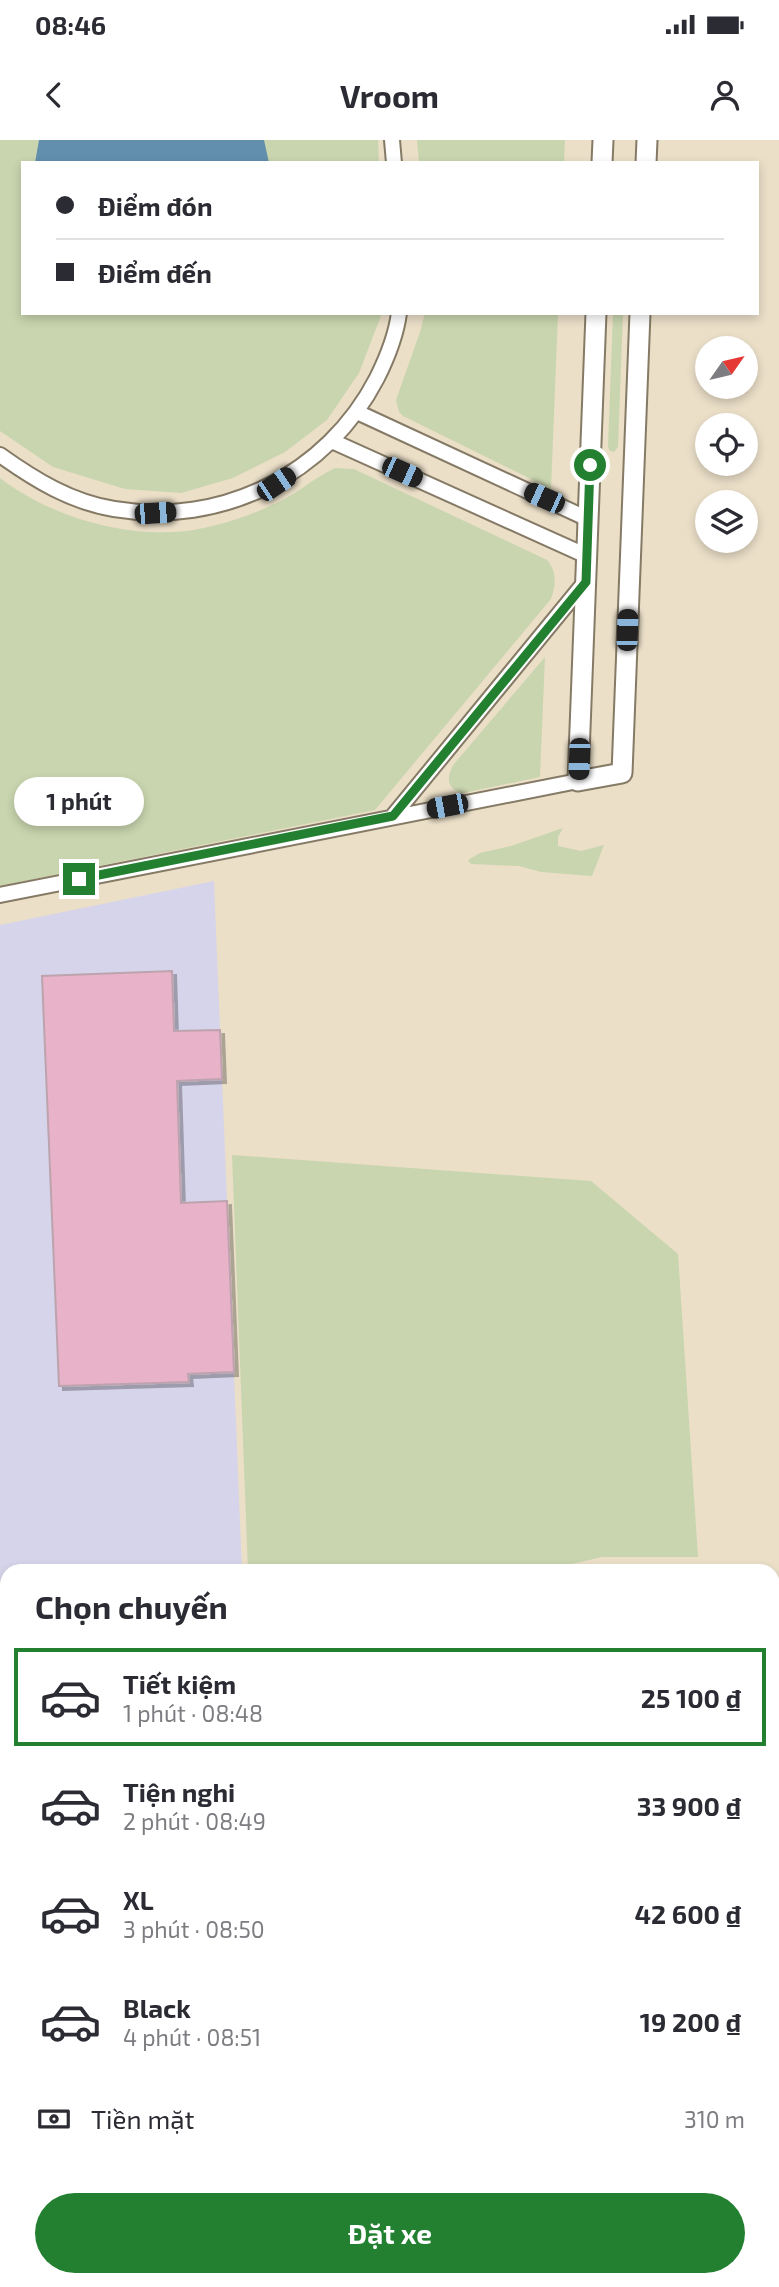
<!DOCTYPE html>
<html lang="vi">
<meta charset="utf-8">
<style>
:root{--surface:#fff;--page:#f7f7f7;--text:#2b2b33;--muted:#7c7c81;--line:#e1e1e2;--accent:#238031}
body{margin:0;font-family:"Exo 2",sans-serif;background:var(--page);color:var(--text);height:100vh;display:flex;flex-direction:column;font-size:26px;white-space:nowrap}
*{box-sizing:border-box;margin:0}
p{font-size:23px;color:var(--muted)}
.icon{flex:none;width:38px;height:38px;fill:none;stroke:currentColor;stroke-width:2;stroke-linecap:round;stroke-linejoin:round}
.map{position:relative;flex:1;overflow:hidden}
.details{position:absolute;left:0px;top:1424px;width:780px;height:723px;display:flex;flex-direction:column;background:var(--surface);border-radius:21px 21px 0 0;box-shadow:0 4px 10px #0003}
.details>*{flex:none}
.top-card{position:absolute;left:21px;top:21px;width:738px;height:154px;border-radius:0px;box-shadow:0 4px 10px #0003;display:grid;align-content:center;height:154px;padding:0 35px;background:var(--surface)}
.needle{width:46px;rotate:56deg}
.buttons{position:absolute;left:695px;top:196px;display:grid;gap:14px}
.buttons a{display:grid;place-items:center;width:63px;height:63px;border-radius:50%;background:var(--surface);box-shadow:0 4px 10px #0003;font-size:35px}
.end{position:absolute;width:32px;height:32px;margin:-16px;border:9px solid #238031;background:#fff;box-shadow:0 0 0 4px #fff}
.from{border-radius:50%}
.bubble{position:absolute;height:49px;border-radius:24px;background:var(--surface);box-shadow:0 4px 10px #0003;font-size:23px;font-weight:700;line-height:49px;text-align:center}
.car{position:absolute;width:21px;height:42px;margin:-21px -10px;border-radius:9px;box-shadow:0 0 5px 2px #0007;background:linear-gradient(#222 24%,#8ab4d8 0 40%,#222 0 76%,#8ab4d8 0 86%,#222 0)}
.top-card b{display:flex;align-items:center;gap:24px;height:66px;font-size:26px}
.top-card b+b{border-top:2px solid var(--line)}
.top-card i{width:18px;height:18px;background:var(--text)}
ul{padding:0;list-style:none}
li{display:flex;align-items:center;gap:21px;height:98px;margin:0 14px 10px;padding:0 21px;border:4px solid transparent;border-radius:0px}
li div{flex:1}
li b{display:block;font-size:26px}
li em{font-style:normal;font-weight:700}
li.on{border-color:var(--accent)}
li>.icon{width:63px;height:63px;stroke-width:1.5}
h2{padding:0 35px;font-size:32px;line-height:84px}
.pay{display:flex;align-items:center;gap:18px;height:77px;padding:0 35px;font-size:26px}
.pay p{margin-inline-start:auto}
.cta{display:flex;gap:14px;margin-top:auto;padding:14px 35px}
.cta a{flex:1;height:80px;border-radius:42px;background:var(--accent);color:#fff;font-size:28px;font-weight:700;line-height:80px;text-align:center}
.status{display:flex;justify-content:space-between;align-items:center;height:49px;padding:0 35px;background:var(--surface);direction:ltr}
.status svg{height:19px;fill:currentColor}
header{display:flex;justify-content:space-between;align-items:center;height:91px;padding:0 35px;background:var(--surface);font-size:32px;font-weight:700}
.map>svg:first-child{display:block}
.industrial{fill:#d6d4ea}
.green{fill:#c9d5af}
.water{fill:#618fad}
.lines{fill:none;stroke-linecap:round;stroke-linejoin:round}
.stream{stroke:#618fad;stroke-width:4.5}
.building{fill:#e8b2c8;stroke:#bda3ad;stroke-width:2;filter:url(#shadow)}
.street-casing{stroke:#857a65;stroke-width:18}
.secondary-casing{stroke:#857a65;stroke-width:23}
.highway-casing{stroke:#8974aa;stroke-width:28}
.street{stroke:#fff;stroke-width:14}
.secondary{stroke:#fff;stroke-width:19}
.highway{stroke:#c0a2f9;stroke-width:24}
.route{stroke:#238031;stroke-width:9}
</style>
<div class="status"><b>08:46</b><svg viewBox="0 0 49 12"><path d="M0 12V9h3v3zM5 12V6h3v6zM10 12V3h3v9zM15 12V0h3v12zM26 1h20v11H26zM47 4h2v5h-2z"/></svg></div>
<header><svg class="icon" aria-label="back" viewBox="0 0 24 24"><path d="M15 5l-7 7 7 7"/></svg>Vroom<svg class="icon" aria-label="person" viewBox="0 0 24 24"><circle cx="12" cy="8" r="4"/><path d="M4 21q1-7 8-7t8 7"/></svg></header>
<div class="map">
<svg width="779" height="2147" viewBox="0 0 779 2147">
<defs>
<filter id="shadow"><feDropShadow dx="4" dy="4" stdDeviation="0" flood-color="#0004"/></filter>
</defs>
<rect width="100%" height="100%" fill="#ebdfc8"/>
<!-- industrial -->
<path class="industrial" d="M214,741L242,1431L7,1432V1524L0,1525V785Z"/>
<!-- green -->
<path class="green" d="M0,0H378L379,23H23V173H382L359,233L327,280L285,312L233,338L181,353L125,349L53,327L0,291Z
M417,0H565L564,23H419Z
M425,173H558L551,349L403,276L399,272L396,260L420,192Z
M613,173H623L618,307L614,312L610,311L608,307Z
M335,328L354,329L547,420C557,431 556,445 551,459L375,670L0,746V338C51,377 124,398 187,391C216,387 244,378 270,366C293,357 312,339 335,328Z
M545,517L540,637L463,653C446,650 446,636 454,624Z
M563,688L558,697V706L581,711L604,705L592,736L541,732L519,726L471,724L468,720L480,713L511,706Z
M232,1015L591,1041L678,1114L698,1417H602L537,1432L248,1431Z"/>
<!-- water -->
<path class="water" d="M39,0H264L269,23H35Z"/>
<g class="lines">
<!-- stream -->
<path class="stream" d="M0,1738L7,1737
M774,2109H779
M567,2147L568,2140"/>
</g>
<!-- building -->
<path class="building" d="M172,831L174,891L220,890L222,939L177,941L181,1063L227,1061L234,1232L188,1234L189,1242L59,1246L42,836Z"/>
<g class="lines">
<!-- street casing -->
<g class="street-casing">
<path id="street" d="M392,0L394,23
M357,272L588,379
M332,301L587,416
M0,315C35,340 71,362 114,369C221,387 327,335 377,238C387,218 396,196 399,173
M393,676L586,441
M0,755L578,641
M0,1751H7
M556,2147V2140"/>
</g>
<!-- secondary casing -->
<g class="secondary-casing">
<path id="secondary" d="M602,23L603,0
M646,23L647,0
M596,173L578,641L622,633L640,173
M774,1496H779
M0,1567L7,1566"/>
</g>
<!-- highway casing -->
<g class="highway-casing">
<path id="highway" d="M774,1540H779
M774,1603H779
M0,1615L7,1614
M0,1679L7,1678"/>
</g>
<!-- street -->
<use href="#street" class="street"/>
<!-- secondary -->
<use href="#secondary" class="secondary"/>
<!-- highway -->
<use href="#highway" class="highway"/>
</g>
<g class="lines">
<!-- route -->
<path class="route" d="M79,739L393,676L586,442L590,325"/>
</g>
</svg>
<div class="buttons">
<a><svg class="needle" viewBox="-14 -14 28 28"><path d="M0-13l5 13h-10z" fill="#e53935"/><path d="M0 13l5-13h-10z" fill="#7c7c81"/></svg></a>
<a><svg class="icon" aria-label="locate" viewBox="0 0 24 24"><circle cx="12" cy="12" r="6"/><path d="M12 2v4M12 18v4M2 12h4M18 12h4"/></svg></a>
<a><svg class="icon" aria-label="layers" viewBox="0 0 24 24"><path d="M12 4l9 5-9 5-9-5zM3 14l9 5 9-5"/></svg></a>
</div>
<i class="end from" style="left:590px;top:325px"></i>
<i class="end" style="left:79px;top:739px"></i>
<div class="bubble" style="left:14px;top:637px;width:130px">1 phút</div>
<i class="car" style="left:402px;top:332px;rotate:114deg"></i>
<i class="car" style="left:276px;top:344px;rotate:56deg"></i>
<i class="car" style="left:544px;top:358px;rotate:294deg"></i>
<i class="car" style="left:155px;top:373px;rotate:86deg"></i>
<i class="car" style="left:627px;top:490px;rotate:2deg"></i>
<i class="car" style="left:579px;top:619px;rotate:182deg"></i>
<i class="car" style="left:447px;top:666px;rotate:259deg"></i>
<div class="top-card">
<b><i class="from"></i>Điểm đón</b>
<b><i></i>Điểm đến</b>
</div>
<section class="details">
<h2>Chọn chuyến</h2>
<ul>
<li class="on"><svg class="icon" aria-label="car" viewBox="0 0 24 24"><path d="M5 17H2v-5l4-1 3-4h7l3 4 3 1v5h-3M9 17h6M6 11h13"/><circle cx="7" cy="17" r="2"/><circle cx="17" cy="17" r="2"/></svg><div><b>Tiết kiệm</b><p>1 phút · 08:48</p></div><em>25 100 ₫</em></li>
<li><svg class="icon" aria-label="car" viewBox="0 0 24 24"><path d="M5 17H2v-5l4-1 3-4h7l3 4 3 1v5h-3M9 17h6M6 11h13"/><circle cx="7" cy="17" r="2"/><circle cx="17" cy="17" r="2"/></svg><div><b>Tiện nghi</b><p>2 phút · 08:49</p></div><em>33 900 ₫</em></li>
<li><svg class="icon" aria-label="car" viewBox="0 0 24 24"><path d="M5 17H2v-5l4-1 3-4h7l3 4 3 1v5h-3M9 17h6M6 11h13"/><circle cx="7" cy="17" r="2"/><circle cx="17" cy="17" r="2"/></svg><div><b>XL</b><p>3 phút · 08:50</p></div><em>42 600 ₫</em></li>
<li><svg class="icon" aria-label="car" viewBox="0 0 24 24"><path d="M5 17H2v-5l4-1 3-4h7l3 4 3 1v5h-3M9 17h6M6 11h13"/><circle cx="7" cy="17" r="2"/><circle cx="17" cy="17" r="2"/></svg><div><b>Black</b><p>4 phút · 08:51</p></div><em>19 200 ₫</em></li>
</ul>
<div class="pay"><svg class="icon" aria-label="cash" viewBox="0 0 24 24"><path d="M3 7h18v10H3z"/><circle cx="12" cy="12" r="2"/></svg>Tiền mặt<p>310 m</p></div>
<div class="cta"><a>Đặt xe</a></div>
</section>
</div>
